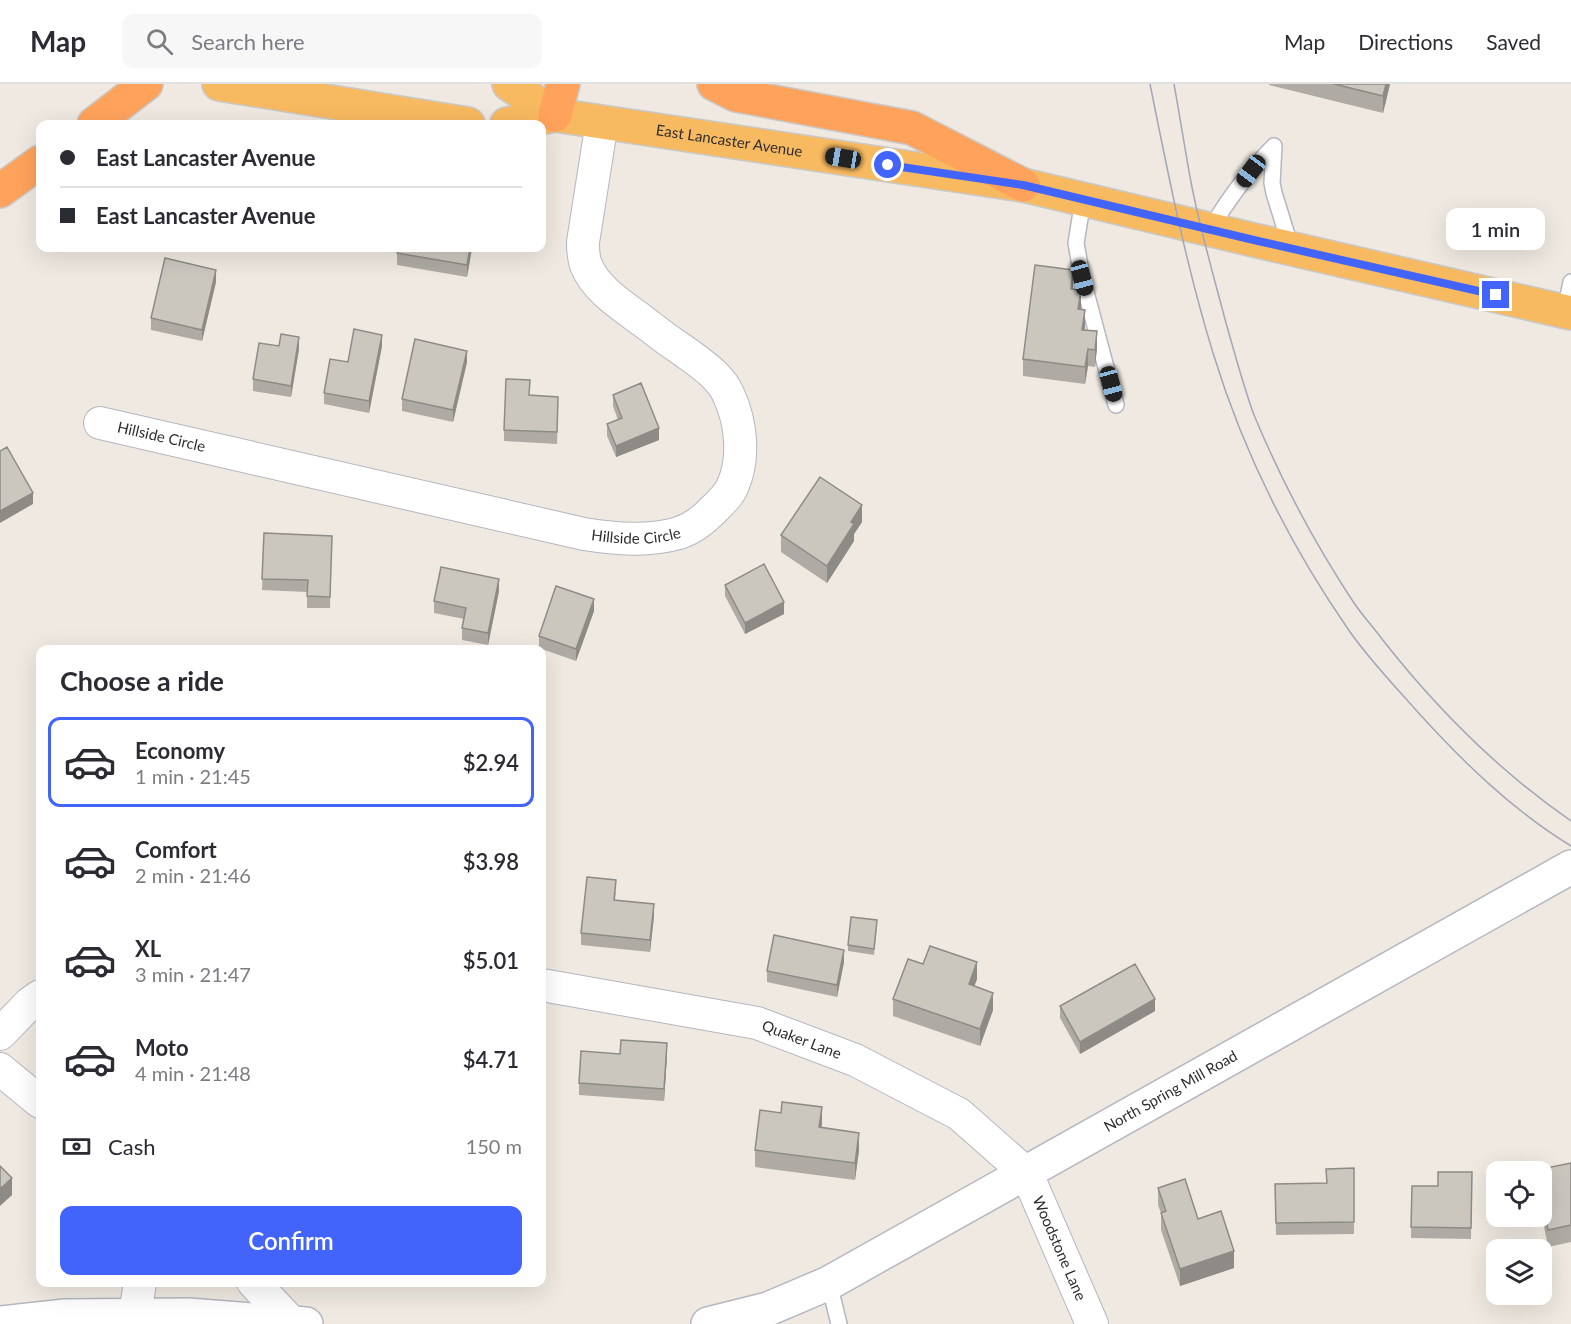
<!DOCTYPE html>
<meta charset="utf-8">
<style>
:root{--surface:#fff;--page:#f7f7f7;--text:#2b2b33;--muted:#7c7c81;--line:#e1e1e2;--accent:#4264fb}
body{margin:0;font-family:Lato,sans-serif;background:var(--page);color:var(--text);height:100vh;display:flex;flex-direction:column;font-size:22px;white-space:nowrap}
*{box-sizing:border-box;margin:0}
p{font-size:20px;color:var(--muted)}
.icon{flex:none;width:33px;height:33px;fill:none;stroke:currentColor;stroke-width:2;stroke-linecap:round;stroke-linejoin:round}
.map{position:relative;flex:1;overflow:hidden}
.drawer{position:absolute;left:36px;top:561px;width:510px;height:642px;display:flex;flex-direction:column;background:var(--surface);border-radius:12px;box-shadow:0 6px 24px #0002}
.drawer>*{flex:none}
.guide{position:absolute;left:36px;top:36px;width:510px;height:132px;border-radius:12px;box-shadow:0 6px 24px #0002;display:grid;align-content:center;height:132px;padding:0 24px;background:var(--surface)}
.fabs{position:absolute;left:1486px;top:1077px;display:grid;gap:12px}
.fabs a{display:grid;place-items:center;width:66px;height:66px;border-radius:12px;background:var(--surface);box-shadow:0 6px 24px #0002;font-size:30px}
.end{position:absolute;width:27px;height:27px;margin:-14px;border:8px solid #4264fb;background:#fff;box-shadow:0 0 0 3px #fff}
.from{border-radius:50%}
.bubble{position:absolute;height:42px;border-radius:12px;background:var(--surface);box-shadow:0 6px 24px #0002;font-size:20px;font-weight:600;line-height:42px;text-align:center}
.car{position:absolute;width:18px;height:36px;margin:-18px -9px;border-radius:8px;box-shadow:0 0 4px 2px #0007;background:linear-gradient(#222 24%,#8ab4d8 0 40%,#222 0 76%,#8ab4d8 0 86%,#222 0)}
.guide b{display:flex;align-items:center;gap:21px;height:57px;font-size:22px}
.guide b+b{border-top:2px solid var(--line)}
.guide i{width:15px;height:15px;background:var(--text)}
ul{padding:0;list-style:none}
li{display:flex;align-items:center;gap:18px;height:90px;margin:0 12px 9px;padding:0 12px;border:3px solid transparent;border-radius:12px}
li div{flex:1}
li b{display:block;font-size:22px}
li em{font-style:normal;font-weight:600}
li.current{border-color:var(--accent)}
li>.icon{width:54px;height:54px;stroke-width:1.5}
h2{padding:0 24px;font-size:27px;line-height:72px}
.pay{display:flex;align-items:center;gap:15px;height:66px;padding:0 24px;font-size:22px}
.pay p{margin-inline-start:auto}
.cta{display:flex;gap:12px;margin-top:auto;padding:12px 24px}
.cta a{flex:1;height:69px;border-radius:12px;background:var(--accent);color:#fff;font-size:24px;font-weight:600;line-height:69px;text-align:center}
header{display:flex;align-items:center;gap:36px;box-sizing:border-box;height:84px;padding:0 30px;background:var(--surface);border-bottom:2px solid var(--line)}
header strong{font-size:28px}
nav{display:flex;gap:33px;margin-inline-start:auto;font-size:21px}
.search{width:420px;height:54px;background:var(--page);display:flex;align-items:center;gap:15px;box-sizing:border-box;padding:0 21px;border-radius:12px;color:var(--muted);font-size:22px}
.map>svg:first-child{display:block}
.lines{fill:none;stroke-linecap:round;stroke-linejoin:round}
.service-casing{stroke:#b4b7c1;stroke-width:18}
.minor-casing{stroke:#b4b7c1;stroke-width:34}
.secondary-casing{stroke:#b4b7c1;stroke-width:36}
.trunk-casing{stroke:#c9c9c9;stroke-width:36}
.motorway-casing{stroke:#c9c9c9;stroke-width:36}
.service{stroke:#fff;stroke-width:15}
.minor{stroke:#fff;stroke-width:32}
.secondary{stroke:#fff;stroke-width:33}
.trunk{stroke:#f8ba60;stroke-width:33}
.motorway{stroke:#ffa35c;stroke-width:33}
.tram{stroke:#a3a6b8;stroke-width:1.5}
.wall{fill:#afaba4}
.shaded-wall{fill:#8e8b86}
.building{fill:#cbc7bf;stroke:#8e8b86;stroke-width:1.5}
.route{stroke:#4264fb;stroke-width:8}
.labels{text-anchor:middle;stroke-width:4.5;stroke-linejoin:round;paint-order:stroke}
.street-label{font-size:15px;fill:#2e2e2e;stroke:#fff}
</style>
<header>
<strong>Map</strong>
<div class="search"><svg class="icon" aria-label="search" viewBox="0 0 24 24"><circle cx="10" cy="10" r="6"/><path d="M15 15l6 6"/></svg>Search here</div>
<nav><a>Map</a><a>Directions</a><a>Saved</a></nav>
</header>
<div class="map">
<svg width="1571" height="1240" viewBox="0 0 1571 1240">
<rect width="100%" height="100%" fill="#efe9e1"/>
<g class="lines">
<!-- service casing -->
<g class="service-casing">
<path id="service" d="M1274,62L1272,99L1274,109L1291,164
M1083,116L1076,159L1082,193L1116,321
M1210,146C1228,115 1249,87 1274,62
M1565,227L1571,198
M829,1199L839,1240"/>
</g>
<!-- minor casing -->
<g class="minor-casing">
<g id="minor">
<path id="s1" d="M100,339L584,450C616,455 648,458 679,449C691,445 702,437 710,429C718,421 729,412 733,401C745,374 741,338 729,312C722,294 703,281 688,270C673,260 658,249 644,238C623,222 596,206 586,181C583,173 583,166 583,158L602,38"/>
<path id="s2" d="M542,901L757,939L855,976L959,1030L1027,1090L1092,1240"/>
<path d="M0,950L30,919L40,912"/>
<path d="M0,985L40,1018"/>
<path d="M253,1198L291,1238"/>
<path d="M135,1231L140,1198"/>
</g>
</g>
<!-- secondary casing -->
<g class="secondary-casing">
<g id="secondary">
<path d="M0,1239L65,1232L188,1231L306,1240"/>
<path id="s3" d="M708,1240L768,1225L829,1199L1571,783"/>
</g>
</g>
<!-- trunk casing -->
<g class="trunk-casing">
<g id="trunk">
<path d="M219,0L468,40"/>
<path d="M509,0L555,31"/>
<path id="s4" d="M507,40L555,31L1023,101L1258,157L1571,229"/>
</g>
</g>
<!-- motorway casing -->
<g class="motorway-casing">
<path id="motorway" d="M714,0L736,11L912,44L1023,101
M555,31L563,0
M94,40L146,0
M0,107L40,78"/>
</g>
<!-- service -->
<use href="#service" class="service"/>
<!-- minor -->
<use href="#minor" class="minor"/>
<!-- secondary -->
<use href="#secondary" class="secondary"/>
<!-- trunk -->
<use href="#trunk" class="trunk"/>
<!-- motorway -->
<use href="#motorway" class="motorway"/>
<!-- tram -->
<path class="tram" d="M1150,0C1168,90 1186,181 1213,269C1243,367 1290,461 1348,545C1367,573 1392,599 1415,625C1461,676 1512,726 1571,762
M1174,0C1180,33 1185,66 1191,98C1200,146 1214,193 1226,239C1235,270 1243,301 1254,331C1281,396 1315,460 1354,519C1363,532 1373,543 1382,555C1436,624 1499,687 1571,737"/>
</g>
<!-- wall -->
<path class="wall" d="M1269,0H1390L1383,29L1269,1Z
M472,164L467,193L397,181V169Z
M216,198L202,257L151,246V234Z
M1073,205L1080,225L1085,243V246L1097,264L1095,283L1088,282L1085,300L1023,292V275Z
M279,262L299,265L291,313L253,307V295Z
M382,262L369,329L324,320V309Z
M467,278L453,338L402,327V315Z
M530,311L558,324L557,360L504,357V346Z
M613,311L659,356L616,373L607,352V340L618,336L613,322Z
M862,438L854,450V457L827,499L781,468V451Z
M264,449L332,452L330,524H307V508L262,506Z
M725,501L784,530L745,550L725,512Z
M499,507L488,561L462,556V544L464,535L434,529V517Z
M594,527L576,577L539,564V552Z
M40,727V749L39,745V728Z
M616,807L615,816L654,832L650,868L581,861V849Z
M877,842L874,871L848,867V861Z
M844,878L837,913L767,898V887Z
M923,880L977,895L974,902L993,926L980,962L893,932V915Z
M1060,922L1155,927L1080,970L1060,934Z
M620,970L667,971L664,1017L579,1011V999Z
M822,1040L821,1044L859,1066L855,1096L755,1083V1066Z
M1571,1079V1158L1548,1163L1542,1132V1088Z
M1354,1084V1150L1276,1151L1275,1100L1326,1099Z
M1472,1088L1471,1155L1411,1154L1412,1102H1438Z
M1158,1104L1198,1135L1234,1184L1180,1202L1161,1146V1129L1158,1121Z"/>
<!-- shaded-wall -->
<path class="shaded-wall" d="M1386,0H1390L1383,29V12Z
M470,164H472L467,193V181Z
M216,186V198L202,257V246Z
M1073,186V203L1071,222V205Z
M1081,206V223L1078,242V225Z
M1085,226V243L1082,263V246Z
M1097,247V264L1095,283V266Z
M382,251V262L369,329V317Z
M299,253V265L291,313V302Z
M1088,265V282L1085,300V283Z
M467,267V278L453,338V326Z
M659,344V356L616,373V362Z
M33,409V420L0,439V427Z
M862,421V438L854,450V457L827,499V482L851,438Z
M499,495V507L488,561V549Z
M594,515V527L576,577V565Z
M784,518V530L745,550V539Z
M654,820V832L650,868V856Z
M844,866V878L837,913V901Z
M977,878V895L969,917V900Z
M993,909V926L980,962V945Z
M1155,915V927L1080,970V958Z
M667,959V971L664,1017V1005Z
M822,1023V1040L819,1060V1043Z
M859,1049V1066L855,1096V1079Z
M12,1094V1111L0,1122V1105Z
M1234,1167V1184L1180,1202V1185Z"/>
<!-- building -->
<path class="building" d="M1334,0H1386L1383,12Z
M398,164H470L467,181L397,169Z
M165,174L216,186L202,246L151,234Z
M1035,181L1073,186L1071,205L1081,206L1078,225L1085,226L1082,246L1097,247L1095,266L1088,265L1085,283L1023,275Z
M354,245L382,251L369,317L324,309L330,275L348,278Z
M281,250L299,253L291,302L253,295L259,259L279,262Z
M415,255L467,267L453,326L402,315Z
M506,295L530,296L529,311L558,313L557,348L504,346Z
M641,299L659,344L616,362L607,340L622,334L613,311Z
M7,363L33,409L0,427V367Z
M820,393L862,421L851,438L854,440L827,482L781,451Z
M264,449L332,452L330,513L307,512L308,496L262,495Z
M764,480L784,518L745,539L725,501Z
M441,483L499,495L488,549L462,544L466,524L434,517Z
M556,502L594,515L576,565L539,552Z
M587,793L616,796L614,816L654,820L650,856L581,849Z
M851,833L877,836L874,865L848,861Z
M774,851L844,866L837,901L767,887Z
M930,862L977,878L969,900L993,909L980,945L893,915L908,875L923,880Z
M1135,880L1155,915L1080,958L1060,922Z
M621,956L667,959L664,1005L579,999L581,967L620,970Z
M782,1018L822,1023L819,1043L859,1049L855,1079L755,1066L760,1026L781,1029Z
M1571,1079V1141L1548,1146L1542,1116V1088H1536V1086Z
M0,1082L12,1094L0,1105Z
M1354,1084V1138L1276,1139L1275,1100L1327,1099L1326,1085Z
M1438,1088H1472L1471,1144L1411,1143L1412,1102H1438Z
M1185,1095L1198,1135L1221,1127L1234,1167L1180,1185L1161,1129L1166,1127L1158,1104Z"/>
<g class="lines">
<!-- route -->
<path class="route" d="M888,81L1023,101L1258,157L1496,211"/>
</g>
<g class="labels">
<!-- street labels -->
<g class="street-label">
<text dy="5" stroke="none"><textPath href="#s4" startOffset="225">East Lancaster Avenue</textPath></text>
<text dy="5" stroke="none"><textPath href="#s1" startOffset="63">Hillside Circle</textPath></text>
<text dy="5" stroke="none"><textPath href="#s1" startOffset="549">Hillside Circle</textPath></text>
<text dy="5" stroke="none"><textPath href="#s2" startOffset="266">Quaker Lane</textPath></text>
<text dy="5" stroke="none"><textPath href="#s3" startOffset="520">North Spring Mill Road</textPath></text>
<text dy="5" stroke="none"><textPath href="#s2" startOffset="612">Woodstone Lane</textPath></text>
</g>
</g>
</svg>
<div class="fabs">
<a><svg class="icon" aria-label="locate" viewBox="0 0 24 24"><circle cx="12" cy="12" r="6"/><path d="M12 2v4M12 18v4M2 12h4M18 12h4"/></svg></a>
<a><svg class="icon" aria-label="layers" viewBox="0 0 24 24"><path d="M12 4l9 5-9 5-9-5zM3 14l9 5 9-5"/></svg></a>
</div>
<i class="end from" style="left:888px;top:81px"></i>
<i class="end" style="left:1496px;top:211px"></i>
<div class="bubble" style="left:1446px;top:124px;width:99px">1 min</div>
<i class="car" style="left:843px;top:74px;rotate:279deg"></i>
<i class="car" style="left:1251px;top:87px;rotate:217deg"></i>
<i class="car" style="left:1082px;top:194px;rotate:165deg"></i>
<i class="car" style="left:1111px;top:300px;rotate:165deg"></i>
<div class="guide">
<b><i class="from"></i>East Lancaster Avenue</b>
<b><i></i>East Lancaster Avenue</b>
</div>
<section class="drawer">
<h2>Choose a ride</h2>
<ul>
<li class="current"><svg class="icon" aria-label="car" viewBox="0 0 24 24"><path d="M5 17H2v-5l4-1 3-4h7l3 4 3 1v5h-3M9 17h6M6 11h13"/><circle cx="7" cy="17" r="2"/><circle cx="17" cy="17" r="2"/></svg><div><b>Economy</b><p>1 min · 21:45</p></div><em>$2.94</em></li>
<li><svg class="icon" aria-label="car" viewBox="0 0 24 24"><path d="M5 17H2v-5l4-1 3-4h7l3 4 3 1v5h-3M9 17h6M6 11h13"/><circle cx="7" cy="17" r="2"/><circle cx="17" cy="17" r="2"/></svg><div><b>Comfort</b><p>2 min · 21:46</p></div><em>$3.98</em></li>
<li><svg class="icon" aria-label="car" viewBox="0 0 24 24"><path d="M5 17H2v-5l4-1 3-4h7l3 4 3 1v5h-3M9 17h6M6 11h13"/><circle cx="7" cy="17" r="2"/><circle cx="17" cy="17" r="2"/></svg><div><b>XL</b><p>3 min · 21:47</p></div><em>$5.01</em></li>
<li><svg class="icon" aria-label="car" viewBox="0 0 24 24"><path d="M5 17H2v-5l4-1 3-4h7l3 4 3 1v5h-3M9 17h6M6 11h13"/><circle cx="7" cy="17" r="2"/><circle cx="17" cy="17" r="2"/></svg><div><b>Moto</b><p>4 min · 21:48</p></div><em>$4.71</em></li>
</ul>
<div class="pay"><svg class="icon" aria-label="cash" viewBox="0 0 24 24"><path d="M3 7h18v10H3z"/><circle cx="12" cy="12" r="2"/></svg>Cash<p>150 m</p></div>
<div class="cta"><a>Confirm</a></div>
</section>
</div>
